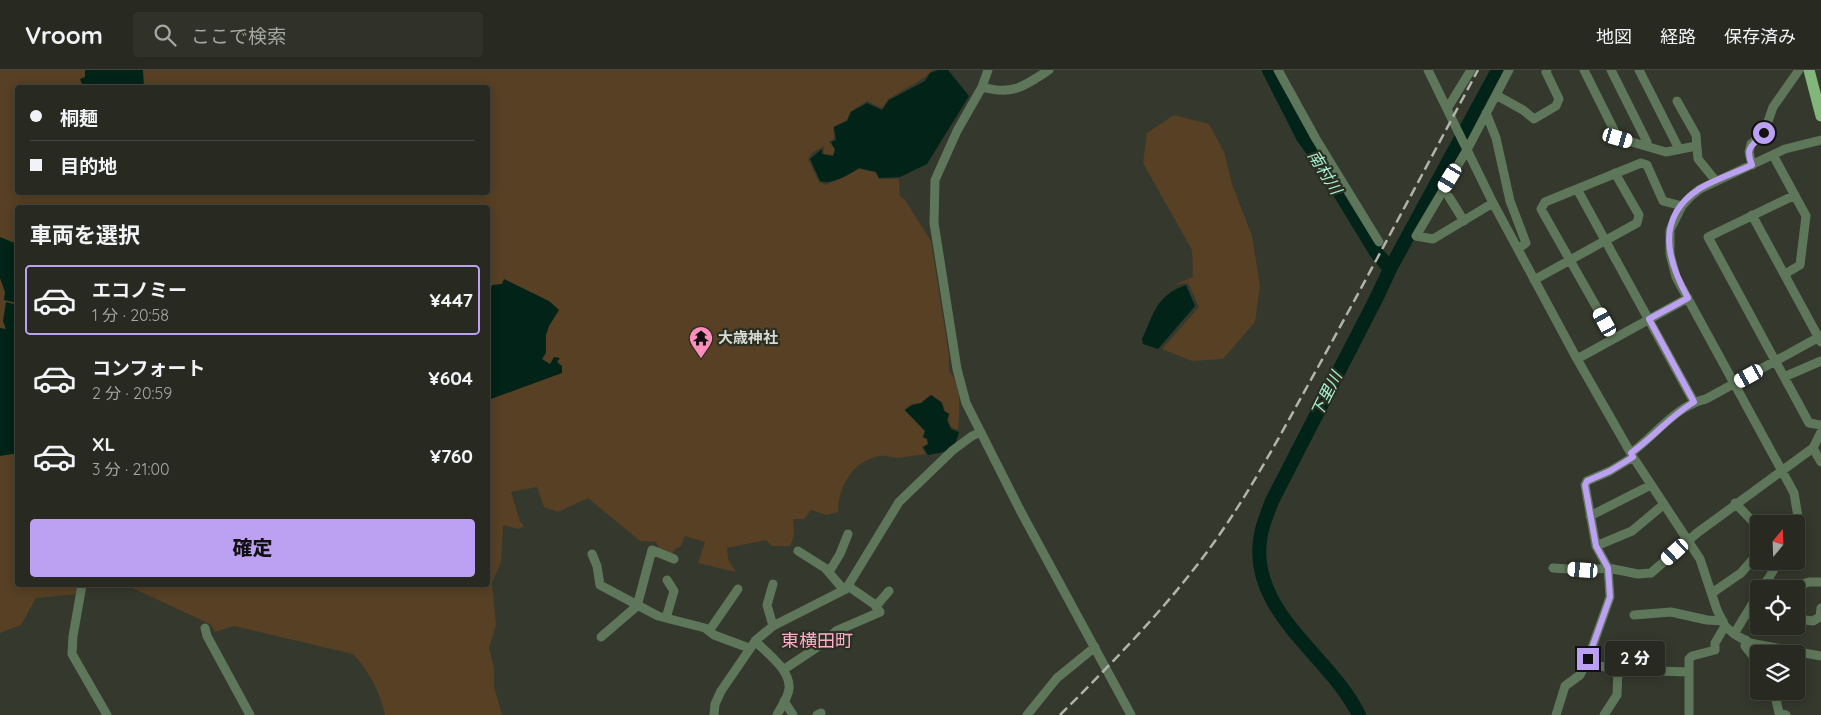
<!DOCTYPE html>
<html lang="ja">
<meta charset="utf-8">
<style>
:root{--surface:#282a21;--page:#30322a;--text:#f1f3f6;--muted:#a5a7a5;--line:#44463f;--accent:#bca0f2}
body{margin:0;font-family:Quicksand,"Noto Sans JP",sans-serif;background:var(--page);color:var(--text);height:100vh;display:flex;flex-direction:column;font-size:19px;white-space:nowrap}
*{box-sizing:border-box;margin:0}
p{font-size:16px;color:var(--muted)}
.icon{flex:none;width:28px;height:28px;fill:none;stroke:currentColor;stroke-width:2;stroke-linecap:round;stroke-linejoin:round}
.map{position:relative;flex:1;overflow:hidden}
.details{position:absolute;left:15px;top:135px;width:475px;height:382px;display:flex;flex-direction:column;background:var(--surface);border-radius:5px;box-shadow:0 2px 12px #0003,0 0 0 1px var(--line)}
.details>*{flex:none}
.guide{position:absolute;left:15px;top:15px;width:475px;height:110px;border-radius:5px;box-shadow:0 2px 12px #0003,0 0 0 1px var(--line);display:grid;align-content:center;height:110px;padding:0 15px;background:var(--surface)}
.needle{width:32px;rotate:19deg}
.buttons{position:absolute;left:1750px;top:445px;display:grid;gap:10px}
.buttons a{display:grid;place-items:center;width:55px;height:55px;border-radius:5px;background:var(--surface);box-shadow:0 2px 12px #0003,0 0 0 1px var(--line);font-size:25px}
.end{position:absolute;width:22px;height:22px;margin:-11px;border:6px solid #bca0f2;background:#111;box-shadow:0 0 0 2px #111}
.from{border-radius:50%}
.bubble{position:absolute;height:35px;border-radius:5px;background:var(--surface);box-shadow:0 2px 12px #0003,0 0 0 1px var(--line);font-size:16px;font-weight:800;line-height:35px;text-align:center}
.car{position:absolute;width:15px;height:30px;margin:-15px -8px;border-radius:6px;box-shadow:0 0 4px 1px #0007;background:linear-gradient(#fff 24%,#345 0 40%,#fff 0 76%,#345 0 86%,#fff 0)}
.guide b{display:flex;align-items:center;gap:18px;height:48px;font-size:19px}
.guide b+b{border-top:1px solid var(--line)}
.guide i{width:12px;height:12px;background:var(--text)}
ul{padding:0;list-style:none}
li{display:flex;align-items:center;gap:15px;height:70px;margin:0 10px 8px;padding:0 5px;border:2px solid transparent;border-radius:5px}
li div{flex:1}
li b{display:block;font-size:19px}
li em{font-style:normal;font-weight:800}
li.active{border-color:var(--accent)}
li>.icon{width:45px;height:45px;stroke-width:1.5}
h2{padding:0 15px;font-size:22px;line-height:60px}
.primary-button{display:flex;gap:10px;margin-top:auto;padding:10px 15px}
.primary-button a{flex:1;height:58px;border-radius:5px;background:var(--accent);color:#111;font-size:20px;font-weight:800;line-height:58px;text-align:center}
header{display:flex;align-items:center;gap:30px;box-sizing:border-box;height:70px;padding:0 25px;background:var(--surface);border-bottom:1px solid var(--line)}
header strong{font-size:24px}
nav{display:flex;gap:28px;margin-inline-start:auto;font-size:18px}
.search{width:350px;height:45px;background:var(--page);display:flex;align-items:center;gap:12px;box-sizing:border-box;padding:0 18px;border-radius:5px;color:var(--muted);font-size:19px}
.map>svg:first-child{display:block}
.green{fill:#574024;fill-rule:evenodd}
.water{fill:#022318}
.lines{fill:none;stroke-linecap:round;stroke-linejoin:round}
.river{stroke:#022318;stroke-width:14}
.minor{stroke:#5e775a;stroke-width:9}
.major{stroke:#82b67b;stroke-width:11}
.rail{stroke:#b2b4ab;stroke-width:2.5;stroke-dasharray:10 5;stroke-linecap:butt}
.route{stroke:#bca0f2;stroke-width:6}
.labels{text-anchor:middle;stroke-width:4.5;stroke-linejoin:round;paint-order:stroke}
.poi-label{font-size:15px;font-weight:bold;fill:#d8dad2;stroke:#2b2e22;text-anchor:start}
.water-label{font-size:16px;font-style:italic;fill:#a8f4d3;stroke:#2b2e22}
.quarter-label{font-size:18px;fill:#feaecb;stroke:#2b2e22}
</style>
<header>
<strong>Vroom</strong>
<div class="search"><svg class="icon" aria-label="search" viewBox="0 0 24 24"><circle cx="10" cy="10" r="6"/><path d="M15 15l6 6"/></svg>ここで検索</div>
<nav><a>地図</a><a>経路</a><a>保存済み</a></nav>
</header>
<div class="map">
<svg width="1821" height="645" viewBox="0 0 1821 645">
<rect width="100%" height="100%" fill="#35382c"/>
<!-- green -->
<path class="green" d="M0,0H933L924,8L888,29L882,38L867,31L850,42L847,50L833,57L834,69L829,72L835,79L833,85L824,84V76L812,83L808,89L819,112L826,115L859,99L875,102L879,109H899L900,126L905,130L931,171L949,285V301C962,315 960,342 958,360L952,358L948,350L950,344L945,341L942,332L931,325L921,333L912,334L904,340L925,361L923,367L927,369L928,374L922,377L926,385C916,384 909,387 899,388C892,388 886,385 880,386C853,390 838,417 838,442L826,445L811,440L804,449H793L794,465L790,476H772L766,470L727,478L728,489L736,502L698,493L705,472L685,466L681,476L675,479L672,485L660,480L656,472L640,471L588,428L558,442L544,437L537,417L511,422L520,451L524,456L519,459L503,455L501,492L492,513L496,555L489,578L494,598V617L502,645H385C380,622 369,601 353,584L234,556L215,562L210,554L126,515H488V138H18V515H78V524L36,528L21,555L0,563ZM18,18H488V122H18Z
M1174,45L1209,54L1224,82L1232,114L1252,166L1260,216L1255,252L1223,289L1192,291L1162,279L1199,237L1188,213L1173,215L1193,207L1192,180L1143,93L1147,63Z"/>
<!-- water -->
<path class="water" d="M85,0H143L144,17H83L80,9L85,7Z
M938,0H948L969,26L927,94L900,107L879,108L876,102L859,98C848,105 833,115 820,111L810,89L822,79V84L833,86L835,80L831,72L836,70L834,57L847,51L851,42L867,33L882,40L889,30L925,11L930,3Z
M0,167L17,174V233L4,230L5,222L0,208Z
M504,209L549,231L559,240L549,256L546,265V283L542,289L550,294L554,287L560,288L557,292L562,296V303L488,330V227L492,215L502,214Z
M1186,215L1195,236L1158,279L1143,274L1142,269C1154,244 1156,225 1186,215Z
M6,232L17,235L18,383L0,386V258L6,259L3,251Z
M931,325L942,333L944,341L949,344L947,350L951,359L959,362C954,383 947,381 928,385L923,377L928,374L927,369L923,367L925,361L905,340L912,335L921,333Z"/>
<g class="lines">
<!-- river -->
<path class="river" d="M1269,0L1303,67L1320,90L1376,182L1390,199
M1359,645C1330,585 1246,541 1261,464C1263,453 1268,442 1272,431L1377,227L1390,199L1498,0"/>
<!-- minor -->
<path class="minor" d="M988,0L982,17L957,61L935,110L934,153L957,299L966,333L1020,440L1131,645
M1278,0L1316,69L1379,172
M1428,0L1493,133L1577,289L1633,387L1700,489L1717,540L1725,556L1734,564L1750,573L1821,586
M1584,0L1618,68L1666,82L1696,76
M1611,0L1647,72L1646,76
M1639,0L1679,79
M982,17C1013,26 1024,16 1049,0
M1496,25L1523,40L1534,49L1556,36L1559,29L1546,2L1547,0
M1677,31L1696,65L1698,89L1716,111
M1447,39L1471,0
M1486,43L1496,68L1510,131L1526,173L1518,179
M1773,85L1806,146L1800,195L1785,204
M1752,95L1749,82L1751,74L1764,63L1773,37L1799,0
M1577,119L1694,332
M1795,125L1708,167L1809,353L1821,355
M1449,127L1464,151
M1493,133L1433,169L1416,166L1468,78L1509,0
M1752,145L1821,272
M1534,210L1637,153L1639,145L1615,103
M1614,268L1541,139L1545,132L1641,93L1647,95L1663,131L1682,136
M1577,289L1688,228
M1784,307L1821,291
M1813,378L1821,392
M1631,383C1656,365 1675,336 1706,329L1821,266
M1735,433L1759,458
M1590,446L1651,415
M1796,454L1798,447L1794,423L1676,207L1670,184V160L1682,136L1690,127L1700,119L1785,79L1821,70
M1596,476L1632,461L1663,435
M798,481L825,498L844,520
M592,484L597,496L600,515L658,546L705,558L714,565L749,578
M1553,498L1583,500L1608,498L1638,504L1651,503L1697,463L1813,378L1821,362
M829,502L840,484L848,464
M1767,510L1783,519
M82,515L73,566L72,584L107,645
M1762,519L1779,491
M1788,519L1809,512H1821
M1712,523L1741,503L1759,482
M876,536L889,521
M1634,545L1671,542L1707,550L1723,551
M666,548L674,521L667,510
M1796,549L1813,551L1820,547L1821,538
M773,556L767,535L773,514
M205,558L207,566L250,645
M709,561L738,519
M1734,564L1759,523
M601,567L637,536L652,480L674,489
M1746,570L1745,576L1759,594
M755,571C767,583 791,600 789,619C788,628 781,637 777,645
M1586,594L1625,600L1689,602
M783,600L819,576L836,561L880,542L874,534L848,516
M1774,621L1779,643L1786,645
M784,631L793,645
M714,645L715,634L721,621L756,570L773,556L846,519L899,432L953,380L972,366L981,362
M817,645L821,643
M1027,645L1057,608L1095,577
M1556,645L1565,616L1580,605L1588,589L1610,527L1608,498L1596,476L1585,415L1587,411L1610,401L1633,387
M1604,645L1617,625L1618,598
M1689,645V589L1692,586L1715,580V573L1725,556"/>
<!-- major -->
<path class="major" d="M1809,0L1821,46"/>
<!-- rail -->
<path class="rail" d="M1060,645C1115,590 1170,534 1215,471C1254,416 1285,356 1318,297C1372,199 1425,99 1478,0"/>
</g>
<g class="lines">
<!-- route -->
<path class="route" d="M1588,589L1610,527L1608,498L1596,476L1585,415L1587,411L1610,401L1633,387L1631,383C1654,367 1670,346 1694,332L1649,249L1688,228C1667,190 1655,148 1699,119C1715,109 1735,103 1752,95C1744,76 1754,75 1764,63"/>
</g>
<!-- icons -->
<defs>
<g id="temple-pin" transform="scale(1.25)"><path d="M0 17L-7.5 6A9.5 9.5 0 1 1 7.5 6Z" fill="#ff8eba" stroke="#2b2e22"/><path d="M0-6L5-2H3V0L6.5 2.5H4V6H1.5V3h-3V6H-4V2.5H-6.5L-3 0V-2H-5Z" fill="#111"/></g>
</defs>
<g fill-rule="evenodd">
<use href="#temple-pin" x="701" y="268"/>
</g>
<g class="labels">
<!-- poi labels -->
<g class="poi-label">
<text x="718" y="273">大歳神社</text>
</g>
<!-- water labels -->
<g class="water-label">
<text transform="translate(1325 102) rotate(58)" y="6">南村川</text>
<text transform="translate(1326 324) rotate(-63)" y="6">下里川</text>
</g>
<!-- quarter labels -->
<g class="quarter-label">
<text x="817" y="577">東横田町</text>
</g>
</g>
</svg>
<div class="buttons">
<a><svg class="needle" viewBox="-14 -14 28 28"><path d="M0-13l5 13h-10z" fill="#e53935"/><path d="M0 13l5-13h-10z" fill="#a5a7a5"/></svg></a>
<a><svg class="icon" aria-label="locate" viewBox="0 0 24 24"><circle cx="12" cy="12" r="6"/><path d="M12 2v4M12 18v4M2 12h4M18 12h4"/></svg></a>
<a><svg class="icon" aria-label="layers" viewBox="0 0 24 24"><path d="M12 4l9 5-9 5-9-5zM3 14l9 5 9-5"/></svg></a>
</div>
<i class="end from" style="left:1764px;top:63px"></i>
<i class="end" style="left:1588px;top:589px"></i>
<div class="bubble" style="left:1605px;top:571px;width:60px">2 分</div>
<i class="car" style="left:1618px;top:68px;rotate:106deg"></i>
<i class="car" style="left:1450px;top:108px;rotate:211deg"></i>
<i class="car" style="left:1605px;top:252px;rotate:331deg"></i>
<i class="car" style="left:1749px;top:306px;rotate:241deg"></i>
<i class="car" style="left:1675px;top:482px;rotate:228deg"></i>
<i class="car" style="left:1583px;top:500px;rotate:274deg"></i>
<div class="guide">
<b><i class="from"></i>桐麺</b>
<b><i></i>目的地</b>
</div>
<section class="details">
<h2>車両を選択</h2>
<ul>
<li class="active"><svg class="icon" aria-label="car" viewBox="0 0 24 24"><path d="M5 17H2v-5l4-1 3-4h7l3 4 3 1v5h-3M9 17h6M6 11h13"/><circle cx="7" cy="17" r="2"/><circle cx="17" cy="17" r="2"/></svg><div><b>エコノミー</b><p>1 分 · 20:58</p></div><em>¥447</em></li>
<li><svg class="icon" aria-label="car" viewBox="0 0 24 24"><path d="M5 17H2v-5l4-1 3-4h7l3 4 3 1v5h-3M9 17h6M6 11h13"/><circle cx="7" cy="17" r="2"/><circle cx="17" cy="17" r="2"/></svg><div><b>コンフォート</b><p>2 分 · 20:59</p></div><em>¥604</em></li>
<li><svg class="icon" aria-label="car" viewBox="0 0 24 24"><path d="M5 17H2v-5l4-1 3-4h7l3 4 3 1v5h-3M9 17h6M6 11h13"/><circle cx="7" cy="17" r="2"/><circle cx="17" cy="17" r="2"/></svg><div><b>XL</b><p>3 分 · 21:00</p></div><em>¥760</em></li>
</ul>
<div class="primary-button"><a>確定</a></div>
</section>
</div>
